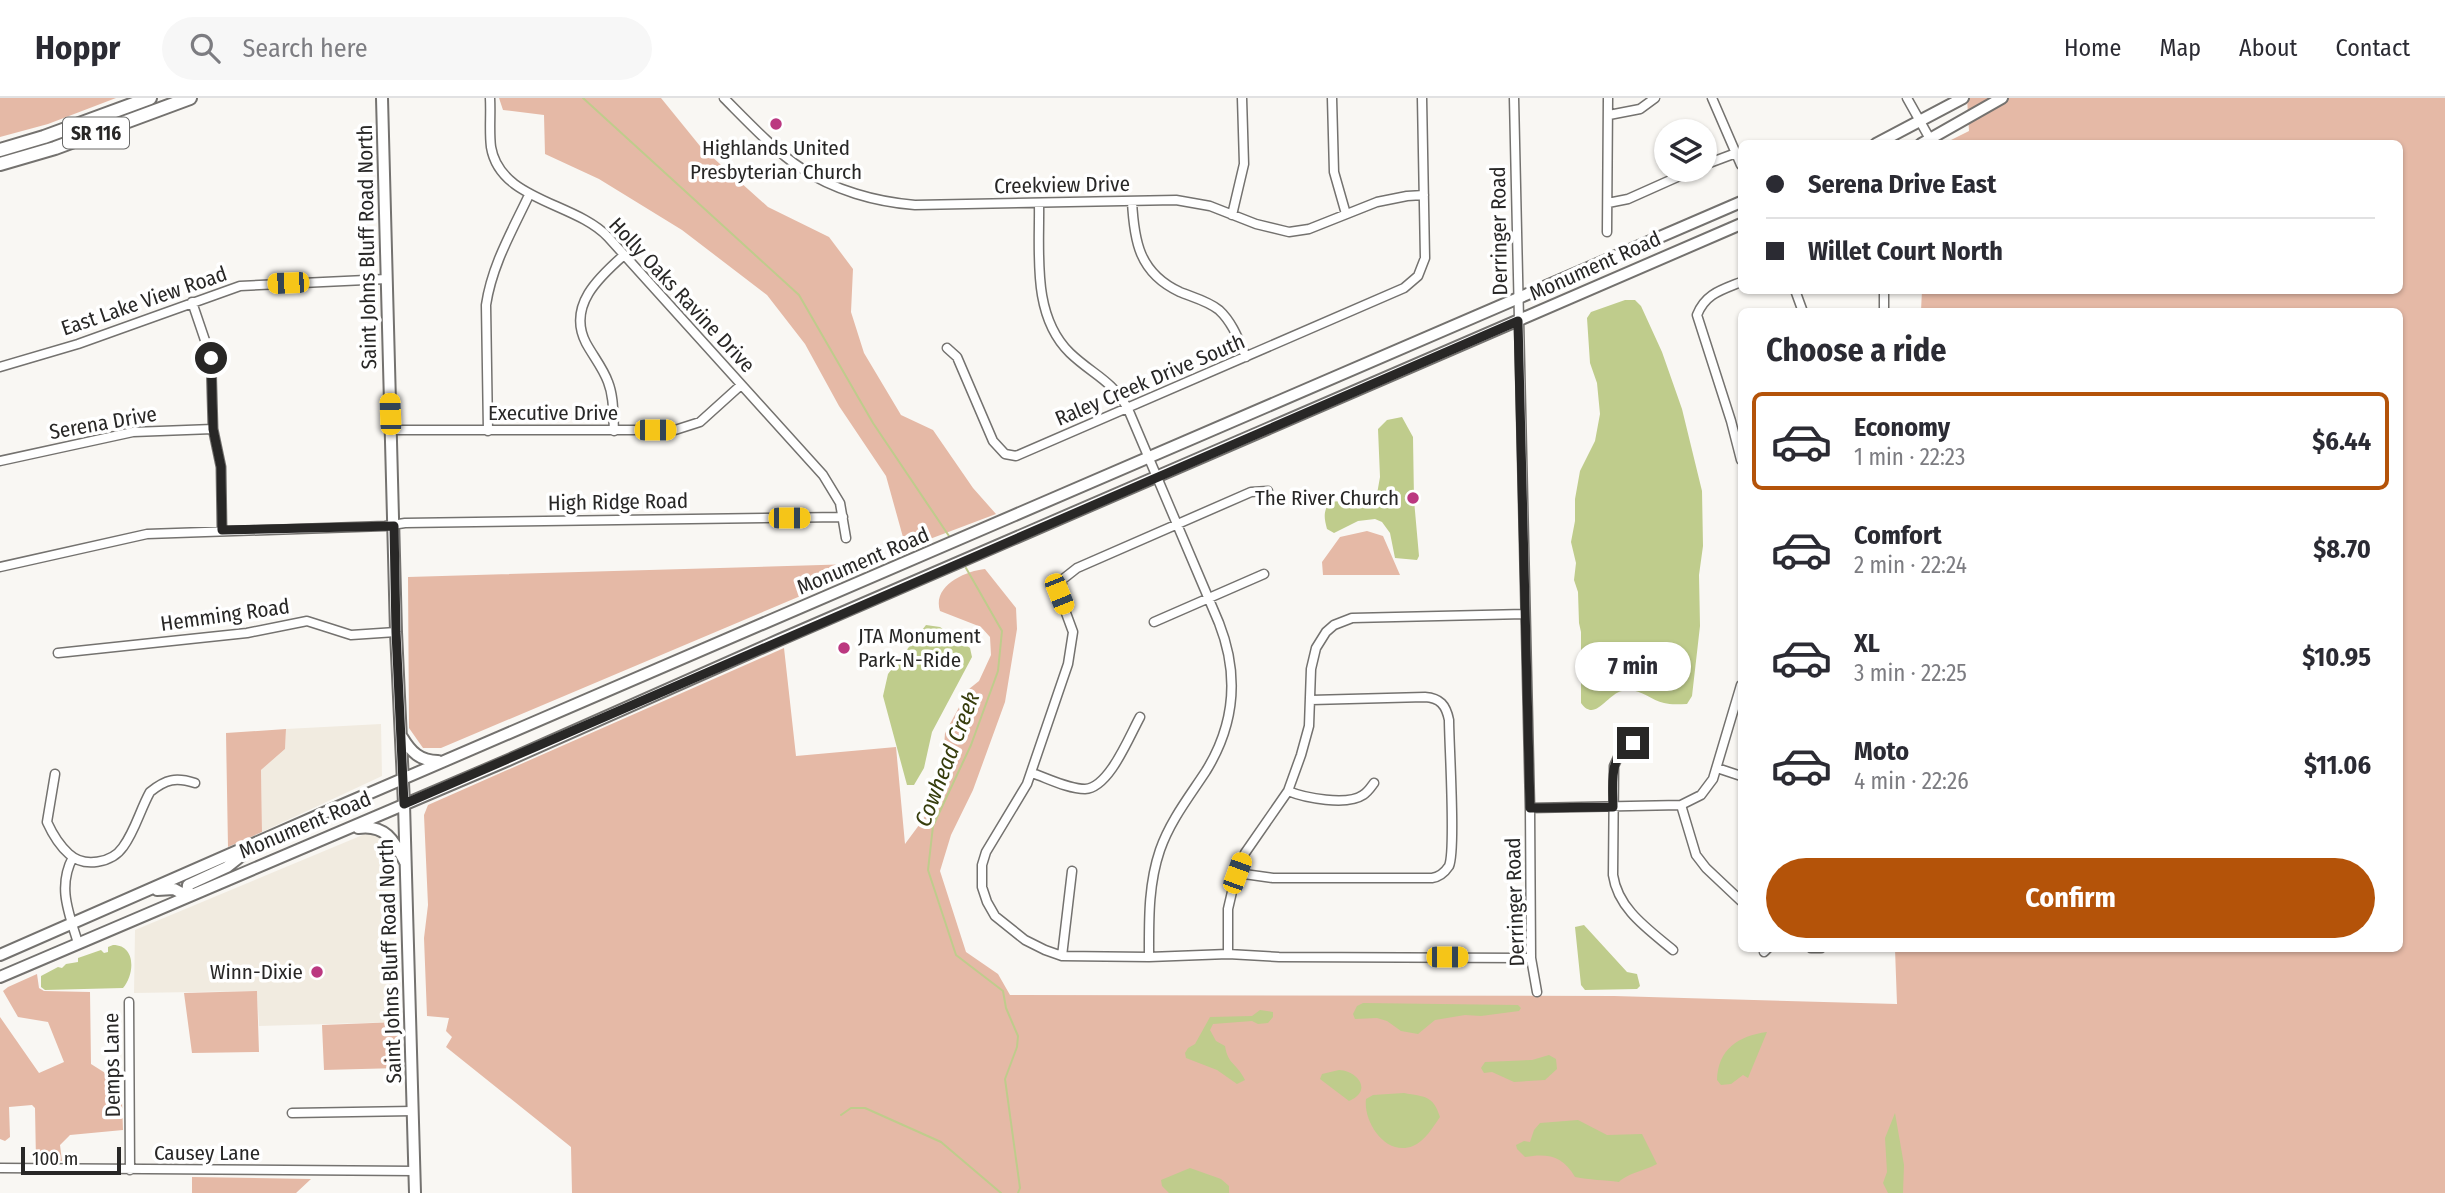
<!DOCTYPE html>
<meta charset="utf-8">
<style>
:root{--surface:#fff;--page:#f7f7f7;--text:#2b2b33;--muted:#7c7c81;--line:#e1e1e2;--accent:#b45309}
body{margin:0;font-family:"Fira Sans Condensed",sans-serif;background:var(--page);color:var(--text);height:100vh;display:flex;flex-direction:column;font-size:26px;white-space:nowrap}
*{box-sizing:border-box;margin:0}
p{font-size:23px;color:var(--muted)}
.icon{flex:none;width:38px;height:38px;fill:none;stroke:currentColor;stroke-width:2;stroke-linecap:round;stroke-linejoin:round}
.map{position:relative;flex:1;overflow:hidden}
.sheet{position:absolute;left:1738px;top:210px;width:665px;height:644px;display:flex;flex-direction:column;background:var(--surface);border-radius:10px;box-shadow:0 2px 5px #0004}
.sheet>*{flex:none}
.banner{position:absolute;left:1738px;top:42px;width:665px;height:154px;border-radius:10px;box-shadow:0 2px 5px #0004;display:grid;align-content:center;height:154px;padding:0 28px;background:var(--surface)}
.tools{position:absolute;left:1654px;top:21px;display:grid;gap:14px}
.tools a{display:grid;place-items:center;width:63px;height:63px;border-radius:50%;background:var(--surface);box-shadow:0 2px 5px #0004;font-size:35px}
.scale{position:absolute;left:21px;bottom:18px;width:100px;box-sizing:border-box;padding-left:7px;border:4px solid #282726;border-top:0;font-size:19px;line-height:24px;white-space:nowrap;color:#282726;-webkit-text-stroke:5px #fff;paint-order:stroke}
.end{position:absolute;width:32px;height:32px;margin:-16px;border:9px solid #282726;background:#fff;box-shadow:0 0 0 4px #fff}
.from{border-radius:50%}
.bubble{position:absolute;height:49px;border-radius:24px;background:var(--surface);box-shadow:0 2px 5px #0004;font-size:23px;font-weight:700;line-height:49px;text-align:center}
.car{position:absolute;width:21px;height:42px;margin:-21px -10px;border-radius:9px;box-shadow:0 0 5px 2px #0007;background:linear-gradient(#f5c518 24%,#345 0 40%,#f5c518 0 76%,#345 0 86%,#f5c518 0)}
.banner b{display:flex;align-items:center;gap:24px;height:66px;font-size:26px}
.banner b+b{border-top:2px solid var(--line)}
.banner i{width:18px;height:18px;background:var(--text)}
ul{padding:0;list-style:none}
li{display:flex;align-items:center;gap:21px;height:98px;margin:0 14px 10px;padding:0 14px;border:4px solid transparent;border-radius:10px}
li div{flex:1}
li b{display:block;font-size:26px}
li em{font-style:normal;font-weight:700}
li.active{border-color:var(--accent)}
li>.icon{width:63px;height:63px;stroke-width:1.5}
h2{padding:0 28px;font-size:32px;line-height:84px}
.primary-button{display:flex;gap:14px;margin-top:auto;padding:14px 28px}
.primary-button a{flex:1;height:80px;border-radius:42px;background:var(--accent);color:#fff;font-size:28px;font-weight:700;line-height:80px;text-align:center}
header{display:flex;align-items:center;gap:42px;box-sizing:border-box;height:98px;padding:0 35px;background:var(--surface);border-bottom:2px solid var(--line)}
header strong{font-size:33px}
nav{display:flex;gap:38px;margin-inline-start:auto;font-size:24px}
.search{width:490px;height:63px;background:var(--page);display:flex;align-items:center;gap:18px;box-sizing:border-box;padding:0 24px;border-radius:38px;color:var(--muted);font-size:26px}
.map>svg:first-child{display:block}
.built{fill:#f1ebe0}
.green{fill:#e5b9a6}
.water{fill:#bfcc8c}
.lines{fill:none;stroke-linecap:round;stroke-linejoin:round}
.stream{stroke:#bfcc8c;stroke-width:2}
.minor-casing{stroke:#74726f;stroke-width:11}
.secondary-casing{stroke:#74726f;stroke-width:14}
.primary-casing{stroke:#74726f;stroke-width:16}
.minor{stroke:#fff;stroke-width:8}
.secondary{stroke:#fff;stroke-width:10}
.primary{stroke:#fff;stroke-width:12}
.route{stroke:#282726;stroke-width:9}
.poi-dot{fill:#bb3880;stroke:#fff;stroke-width:2.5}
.labels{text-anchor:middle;stroke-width:7;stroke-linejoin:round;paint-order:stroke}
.shield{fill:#fff;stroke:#686867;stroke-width:2}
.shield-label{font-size:19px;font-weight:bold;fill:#282726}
.poi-label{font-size:21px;fill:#282726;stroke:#fff;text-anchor:end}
.street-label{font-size:21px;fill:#282726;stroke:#fff}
.water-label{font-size:23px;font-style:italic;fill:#363d0c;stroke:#fff}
</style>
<header>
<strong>Hoppr</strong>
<div class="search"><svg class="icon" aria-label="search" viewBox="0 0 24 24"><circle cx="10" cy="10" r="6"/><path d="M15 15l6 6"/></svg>Search here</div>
<nav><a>Home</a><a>Map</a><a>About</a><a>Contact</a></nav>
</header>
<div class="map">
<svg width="2445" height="1095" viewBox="0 0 2445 1095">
<rect width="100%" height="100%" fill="#f9f7f3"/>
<!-- built -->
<path class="built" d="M381,626L382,678L262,734L261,672L285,651L286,631Z
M365,736L383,739L390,749L398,924L259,928L257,893L134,895L135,832Z"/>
<!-- green -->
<path class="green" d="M0,0H116L48,26L0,39Z
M499,0H661L700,48L768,109L829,139L853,171L851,214L864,255L901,317L933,332L973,390L996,416L906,450L886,378L839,308L805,246L767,197L682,132L599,81L545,56L544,17L503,12Z
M1967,0H2445V1095H572L571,1049L446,949L452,939L446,933L449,920L427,918L424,840L428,807L424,717L428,707L784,550L796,658L896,649L905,746L922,723L941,690L945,635L969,591L979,583L991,557L990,539L981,529L940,513C932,488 965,473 985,471L1016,510L1017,531L1005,604L973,692L951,737L940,773L966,854L998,876L1010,897L1614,898L1897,906L1895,851L2399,850V214L1921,213L1922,192H2399V46L1945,45L1969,33Z
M1367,433L1383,438L1400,477H1323L1322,464L1340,439Z
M855,466V475L441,650H423L409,630L408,479Z
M286,631L285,651L261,672L262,734L228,749L226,635Z
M37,876L39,890L44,893L90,894L91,966L110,978L121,979L123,1032L70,1037L60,1047L62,1063H36L35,1010L32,1007L9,1009L10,1039L5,1043L0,1041V919L39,975L64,964L48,924L18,919L3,893L8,889Z
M257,893L259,954L192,955L184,895Z
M398,924L399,970L324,972L322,927Z
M192,1079L311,1081L296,1095H192Z"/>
<!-- water -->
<path class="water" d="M1625,202H1635L1641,208L1662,254L1682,311L1702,393L1703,448L1699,477L1700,528L1692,598L1687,606C1680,606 1671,607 1664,605C1650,602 1638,588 1622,593C1607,596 1595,625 1581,605V534L1579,525L1578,494L1574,482L1576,465L1571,444L1575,423V401L1580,373L1595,343L1600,316L1597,285L1590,265L1587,220L1591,214Z
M1402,319L1413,339L1414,402L1419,458L1417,462L1395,460L1390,435L1382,424L1375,421L1358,423L1334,435L1327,431C1324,420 1323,413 1330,404L1372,400L1377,396L1380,379L1378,331L1387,322Z
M926,527L940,529L970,550L972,559L932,634L924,670L914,687H907L883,598L888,576Z
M1584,827L1627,874L1637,876L1640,888L1637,891L1585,892L1581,887L1575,829Z
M113,847C136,847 135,876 123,890L45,892L41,889V878L58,869L62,870L66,866L78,864V860L101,852L104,855L108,854V849Z
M1363,905L1518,907L1521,910L1519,913L1481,918L1465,917L1435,922L1418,936L1401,933L1387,923L1377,920L1355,921L1353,916L1357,908Z
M1260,912L1273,914V919L1268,925L1258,926L1252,923L1213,926L1210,932L1216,943L1225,948C1228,967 1237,965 1245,982L1237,986L1217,972L1186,960L1185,955L1188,950L1195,946L1210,919L1252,918Z
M1767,934L1748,980L1743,977L1731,986L1721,987L1717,982C1718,951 1738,938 1767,934Z
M1549,957L1556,961L1557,971L1545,982L1514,984L1492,974L1484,975L1481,970L1485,964L1532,962Z
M1339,972C1358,973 1373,993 1349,1003L1320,981L1322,976Z
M1404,995C1425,999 1433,997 1440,1019C1433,1029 1425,1043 1413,1048C1386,1059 1363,1024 1366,1001L1373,997Z
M1895,1015L1904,1067L1903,1095H1888L1883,1085L1887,1074L1885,1040Z
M1578,1022L1607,1037L1642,1036L1657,1066C1646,1072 1626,1076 1619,1084C1604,1082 1590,1082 1575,1079C1563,1058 1548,1055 1525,1059L1517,1051L1516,1047L1524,1043L1530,1044L1534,1032L1540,1025Z
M1190,1070L1221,1081L1229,1088V1095H1169L1162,1088L1161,1082Z"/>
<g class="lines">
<!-- stream -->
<path class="stream" d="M583,0L799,197L873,325L949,438
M966,470L1002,533L998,573L971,647L933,728L928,772L956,857L1003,893L1006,910L1018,938L1017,949L1005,981L1020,1090L1018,1095
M841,1017L851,1010H865L941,1044L1001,1095"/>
<!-- minor casing -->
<g class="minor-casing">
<path id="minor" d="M490,0C491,16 489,33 491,49C500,103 575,104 608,139L823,377L840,405L846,440
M724,0C746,22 776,54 801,70C833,92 876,104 915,107L1176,102L1210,108L1256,126L1289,134L1309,131L1377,104L1407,98L1424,97
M1332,0L1334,74L1346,116
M1514,0L1530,710L1531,860L1537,894
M1712,0L1741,67
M1907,0L1930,41
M1609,17L1640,11L1655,0
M1704,67L1736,55
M1132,103C1134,143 1139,175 1180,194C1192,199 1208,203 1219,212C1233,225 1239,243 1246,259
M1039,105C1040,154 1031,217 1070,255C1093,277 1111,281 1128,311L1219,525C1239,576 1235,626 1206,673C1189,699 1170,723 1160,752C1148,787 1149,823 1149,859
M1608,105L1628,101L1693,72
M1232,117L1244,66L1242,0
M1607,134L1608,0
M1741,184C1721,192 1705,196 1697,217L1731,323L1741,362
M1795,192L1803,214
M1884,192V214
M192,204L211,260L213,331L221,369L222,432
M947,250L957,259L993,343L1005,356L1016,358L1404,190L1418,178L1425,160L1422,0
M0,269L78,246L240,188L387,181
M391,332H675L700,324L741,287
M488,333L486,207C492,167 512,133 529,97
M614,333C613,316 614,299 608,284C603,270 593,258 586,245C567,208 599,179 624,157
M0,363L133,334L213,331
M1268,393L1251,394L1077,470L1063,481L1059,496L1073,534L1068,566L1027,686L986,754L982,767V789L987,804L995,818L1025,842L1045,852L1062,858L1149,859L1228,856L1279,859L1531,860
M0,469L147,436L385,428L405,425L843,419
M1154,524L1264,476
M58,555L247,535L307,523L351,537L396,534
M1633,645L1620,655L1614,668L1613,777C1618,811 1648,831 1673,852
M1717,670L1741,678
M1032,675C1047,680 1068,691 1085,691C1109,690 1129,639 1140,619
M55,676L47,724C52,735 60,748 69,756C84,770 112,765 123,749C135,733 140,712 150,694C166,681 176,679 195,685
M1288,693C1305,700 1347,708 1363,697C1368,694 1371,689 1374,685
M1681,707L1696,757L1706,770L1741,803
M1530,710L1681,707L1701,697L1713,681L1741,587
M73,759C57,789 69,815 78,845
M1237,775L1273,780H1432C1439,779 1445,774 1449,768C1456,752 1449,646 1449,622C1446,607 1440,600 1425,599L1311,602
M1811,850H1821
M1764,854L1768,850
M1228,856V811L1235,781L1245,755L1288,693L1301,657L1309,628L1311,571L1316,550L1326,534L1334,527L1352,520L1525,516
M1062,858L1072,773
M129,904L130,1072
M292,1015L413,1013
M0,1070L415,1073"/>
</g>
<!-- secondary casing -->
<g class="secondary-casing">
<path id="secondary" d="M382,0L396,534L404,706L415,1095
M1876,46L1963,0
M1921,46L2002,0
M402,639C411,654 420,663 438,663
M358,730C385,726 394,742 405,764
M157,792L174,791L187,798
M187,798L188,787L227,769L251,750
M0,857L326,714L1741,104
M0,879L504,664L779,542L1741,126"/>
</g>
<!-- primary casing -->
<g class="primary-casing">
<path id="primary" d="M0,52L44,39L150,0
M0,66L55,50L190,0"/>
</g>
<!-- minor -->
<use href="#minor" class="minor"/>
<!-- secondary -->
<use href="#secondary" class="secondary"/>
<!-- primary -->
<use href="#primary" class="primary"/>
</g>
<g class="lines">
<!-- route -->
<path class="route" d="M211,260L213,331L221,369L222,432L394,428L396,534L404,706L1518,223L1530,710L1613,709C1613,684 1608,658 1633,645"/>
</g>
<!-- markers -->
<g class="poi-dot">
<circle cx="776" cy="26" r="7"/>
<circle cx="1413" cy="400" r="7"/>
<circle cx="844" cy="550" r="7"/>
<circle cx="317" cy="874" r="7"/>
</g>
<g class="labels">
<!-- shield labels -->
<rect class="shield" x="63" y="19.5" width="66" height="31" rx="5"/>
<g class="shield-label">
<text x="96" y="42">SR 116</text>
</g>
<!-- poi labels -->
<g class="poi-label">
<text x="776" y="57" text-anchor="middle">Highlands United<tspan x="776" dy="24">Presbyterian Church</tspan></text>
<text x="1399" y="407">The River Church</text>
<text x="858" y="545" text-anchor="start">JTA Monument<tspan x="858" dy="24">Park-N-Ride</tspan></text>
<text x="303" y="881">Winn-Dixie</text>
</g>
<!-- street labels -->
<g class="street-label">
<text transform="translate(1062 87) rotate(-1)" y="7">Creekview Drive</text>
<text transform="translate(1499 133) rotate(-91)" y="7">Derringer Road</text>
<text transform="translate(367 149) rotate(-91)" y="7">Saint Johns Bluff Road North</text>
<text transform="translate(1595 168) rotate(-24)" y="7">Monument Road</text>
<text transform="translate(682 197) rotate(47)" y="7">Holly Oaks Ravine Drive</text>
<text transform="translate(144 203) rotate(-19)" y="7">East Lake View Road</text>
<text transform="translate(1150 282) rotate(-23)" y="7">Raley Creek Drive South</text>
<text x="553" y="322">Executive Drive</text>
<text transform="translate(103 325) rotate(-10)" y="7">Serena Drive</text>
<text transform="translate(618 404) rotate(-1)" y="7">High Ridge Road</text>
<text transform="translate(863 463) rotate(-23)" y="7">Monument Road</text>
<text transform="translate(225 517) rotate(-8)" y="7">Hemming Road</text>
<text transform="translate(305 727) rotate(-23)" y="7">Monument Road</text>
<text transform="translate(1515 804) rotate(-92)" y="7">Derringer Road</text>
<text transform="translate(390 863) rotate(-92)" y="7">Saint Johns Bluff Road North</text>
<text transform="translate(112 967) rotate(-91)" y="7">Demps Lane</text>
<text x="207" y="1062">Causey Lane</text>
</g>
<!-- water labels -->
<g class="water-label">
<text transform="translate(947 661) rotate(-69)" y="8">Cowhead Creek</text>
</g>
</g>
</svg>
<div class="tools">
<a><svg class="icon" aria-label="layers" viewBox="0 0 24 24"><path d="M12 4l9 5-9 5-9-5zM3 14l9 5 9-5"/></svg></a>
</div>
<div class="scale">100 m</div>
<i class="end from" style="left:211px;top:260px"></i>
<i class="end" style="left:1633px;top:645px"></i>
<div class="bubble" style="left:1575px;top:544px;width:116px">7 min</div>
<i class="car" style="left:288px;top:185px;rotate:268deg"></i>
<i class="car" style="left:390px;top:316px;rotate:358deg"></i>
<i class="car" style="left:655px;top:332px;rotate:90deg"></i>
<i class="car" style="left:789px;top:420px;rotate:90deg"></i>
<i class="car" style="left:1059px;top:496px;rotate:158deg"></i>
<i class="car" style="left:1237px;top:775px;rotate:20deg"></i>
<i class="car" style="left:1447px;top:859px;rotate:90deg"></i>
<div class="banner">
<b><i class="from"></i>Serena Drive East</b>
<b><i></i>Willet Court North</b>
</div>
<section class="sheet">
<h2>Choose a ride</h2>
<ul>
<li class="active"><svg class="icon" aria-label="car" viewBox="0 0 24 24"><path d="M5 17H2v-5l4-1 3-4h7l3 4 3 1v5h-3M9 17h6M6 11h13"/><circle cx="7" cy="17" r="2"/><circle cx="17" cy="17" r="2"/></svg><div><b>Economy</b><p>1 min · 22:23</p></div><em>$6.44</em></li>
<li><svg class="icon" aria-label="car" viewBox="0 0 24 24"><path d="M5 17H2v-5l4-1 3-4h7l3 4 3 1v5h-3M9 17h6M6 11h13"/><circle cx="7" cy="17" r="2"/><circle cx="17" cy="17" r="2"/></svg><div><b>Comfort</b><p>2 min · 22:24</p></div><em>$8.70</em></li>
<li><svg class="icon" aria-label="car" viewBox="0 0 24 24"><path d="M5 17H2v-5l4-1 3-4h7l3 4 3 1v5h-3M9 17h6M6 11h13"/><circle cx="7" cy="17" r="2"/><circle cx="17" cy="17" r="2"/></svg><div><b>XL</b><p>3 min · 22:25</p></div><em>$10.95</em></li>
<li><svg class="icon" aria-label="car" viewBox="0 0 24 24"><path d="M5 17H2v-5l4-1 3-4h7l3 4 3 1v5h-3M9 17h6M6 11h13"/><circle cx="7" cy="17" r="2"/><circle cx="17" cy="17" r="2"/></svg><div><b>Moto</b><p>4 min · 22:26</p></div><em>$11.06</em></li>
</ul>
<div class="primary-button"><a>Confirm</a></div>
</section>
</div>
